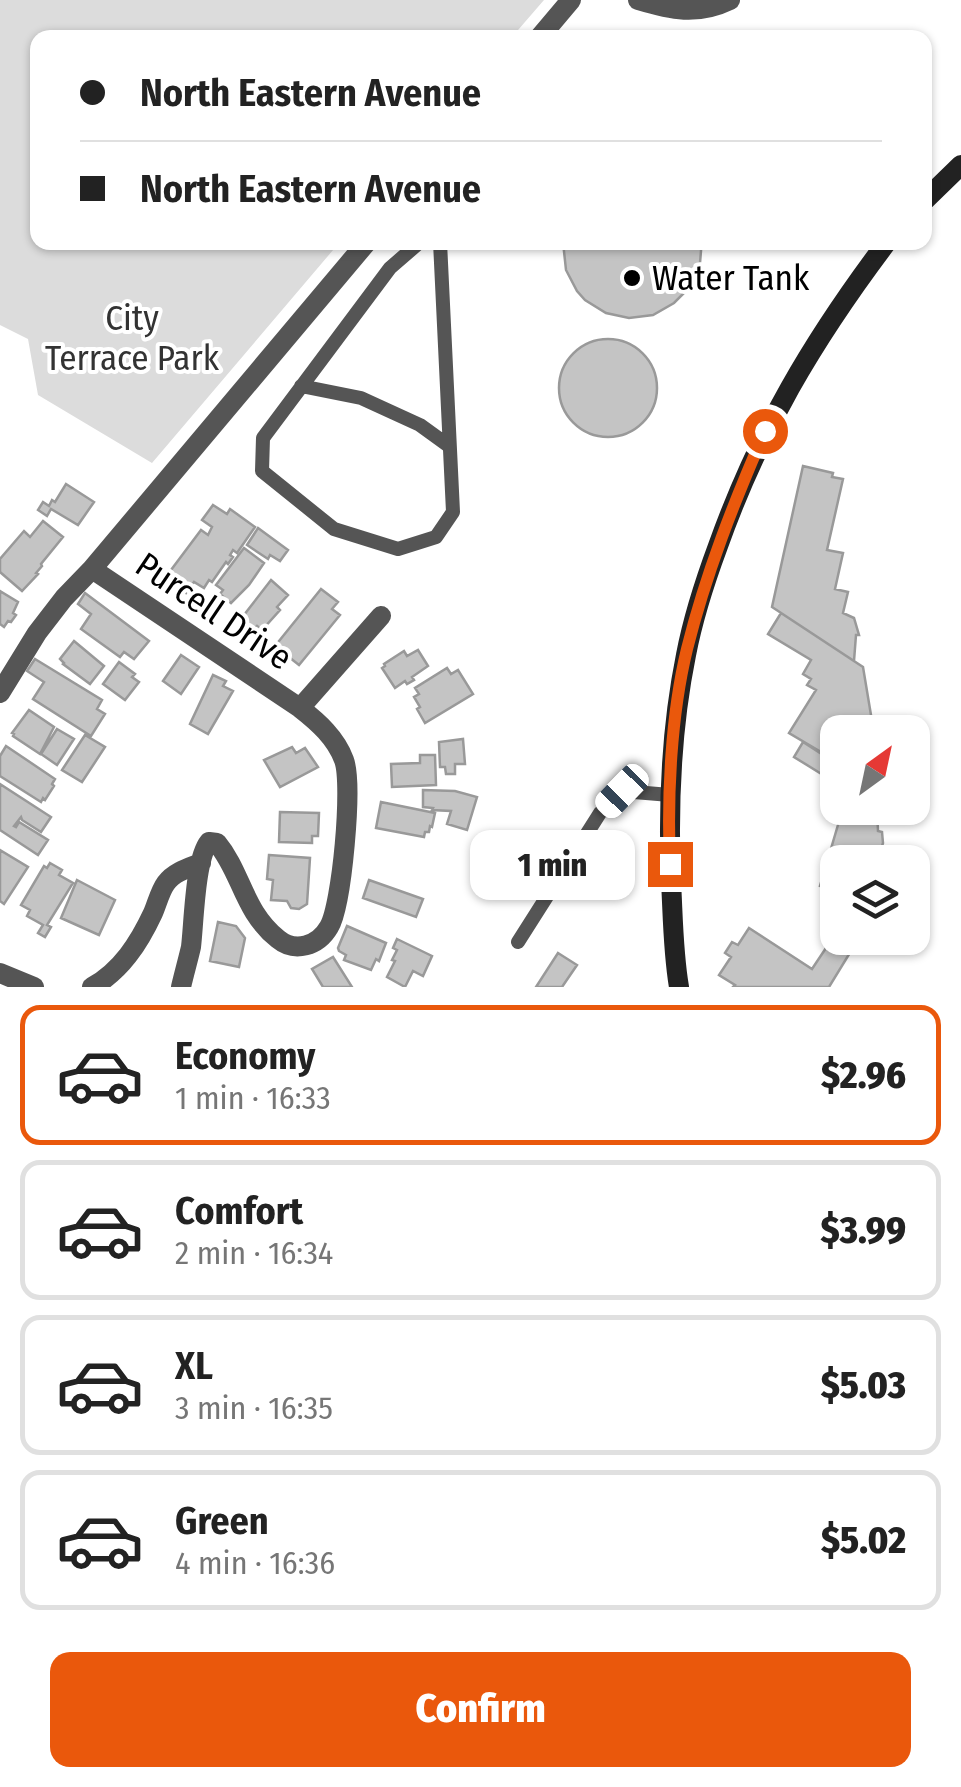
<!DOCTYPE html>
<meta charset="utf-8">
<style>
:root{--surface:#fff;--page:#f6f6f6;--text:#222;--muted:#767676;--line:#e0e0e0;--accent:#ea580c}
body{margin:0;font-family:"Fira Sans Condensed",sans-serif;background:var(--page);color:var(--text);height:100vh;display:flex;flex-direction:column;font-size:38px;white-space:nowrap}
*{box-sizing:border-box;margin:0}
p{font-size:32px;color:var(--muted)}
.icon{flex:none;width:55px;height:55px;fill:none;stroke:currentColor;stroke-width:2;stroke-linecap:round;stroke-linejoin:round}
.map{position:relative;height:987px;overflow:hidden}
.sheet{display:flex;flex-direction:column;background:var(--surface);flex:1}
.sheet>*{flex:none}
.guide{position:absolute;left:30px;top:30px;width:902px;height:220px;border-radius:20px;box-shadow:0 2px 8px #0004;display:grid;align-content:center;height:220px;padding:0 50px;background:var(--surface)}
.needle{width:65px;rotate:33deg}
.controls{position:absolute;left:820px;top:715px;display:grid;gap:20px}
.controls a{display:grid;place-items:center;width:110px;height:110px;border-radius:20px;background:var(--surface);box-shadow:0 2px 8px #0004;font-size:50px}
.end{position:absolute;width:45px;height:45px;margin:-22px;border:12px solid #ea580c;background:#fff;box-shadow:0 0 0 5px #fff}
.from{border-radius:50%}
.bubble{position:absolute;height:70px;border-radius:20px;background:var(--surface);box-shadow:0 2px 8px #0004;font-size:32px;font-weight:800;line-height:70px;text-align:center}
.car{position:absolute;width:30px;height:60px;margin:-30px -15px;border-radius:12px;box-shadow:0 0 8px 2px #0007;background:linear-gradient(#fff 24%,#345 0 40%,#fff 0 76%,#345 0 86%,#fff 0)}
.guide b{display:flex;align-items:center;gap:35px;height:95px;font-size:38px}
.guide b+b{border-top:2px solid var(--line)}
.guide i{width:25px;height:25px;background:var(--text)}
ul{padding:18px 0 0;list-style:none}
li{display:flex;align-items:center;gap:30px;height:140px;margin:0 20px 15px;padding:0 30px;border:5px solid var(--line);border-radius:20px}
li div{flex:1}
li b{display:block;font-size:38px}
li em{font-style:normal;font-weight:800}
li.current{border-color:var(--accent)}
li>.icon{width:90px;height:90px;stroke-width:1.5}
.button{display:flex;gap:20px;margin-top:auto;padding:20px 50px}
.button a{flex:1;height:115px;border-radius:20px;background:var(--accent);color:#fff;font-size:40px;font-weight:800;line-height:115px;text-align:center}
.map>svg:first-child{display:block}
.green{fill:#dcdcdc}
.building{fill:#c4c4c4;stroke:#999;stroke-width:2.5}
.lines{fill:none;stroke-linecap:round;stroke-linejoin:round}
.lane{stroke:#555;stroke-width:14}
.street{stroke:#555;stroke-width:20}
.secondary{stroke:#222;stroke-width:20}
.route{stroke:#ea580c;stroke-width:12}
.poi-dot{fill:#000;stroke:#fff;stroke-width:4}
.labels{text-anchor:middle;stroke-width:8;stroke-linejoin:round;paint-order:stroke}
.poi-label{font-size:35px;fill:#000;stroke:#fff;text-anchor:start}
.park-label{font-size:35px;fill:#333;stroke:#fff}
.street-label{font-size:35px;fill:#000;stroke:#fff}
</style>
<div class="map">
<svg width="961" height="987" viewBox="0 0 961 987">
<rect width="100%" height="100%" fill="#fff"/>
<!-- green -->
<path class="green" d="M0,0H544L512,37L38,38V242L339,243L152,463L38,395L28,339L0,325Z"/>
<!-- building -->
<path class="building" d="M563,242H701V251L700,263L691,286L674,303L653,315L629,318L606,313L585,300L577,291L566,270Z
M559 388a49 49 0 1 1 98 0a49 49 0 1 1-98 0Z
M803,466L833,473L832,477L843,479L827,550L843,553L835,589L848,592L843,613L854,618L859,635H856L854,661L772,607Z
M66,484L94,502L78,525L51,509L47,516L38,510L43,502L49,506L52,500L55,502Z
M213,505L227,514L230,509L255,527L237,553L233,550L230,555L233,557L228,564L226,562L212,582L209,580L204,588L194,582L186,593L165,578L201,530L208,535L212,527L202,520Z
M43,521L63,537L41,564L42,566L36,573L38,574L22,591L0,572V559L24,531L30,537Z
M258,528L288,550L280,561L270,555L268,559L247,545Z
M244,548L264,563L249,585L231,603L220,594L223,590L216,585Z
M271,580L288,595L277,607L280,610L262,630L257,626L253,630L242,621L246,617L244,615Z
M321,589L338,602L332,609L340,615L299,665L275,646Z
M0,591L18,602L13,613L16,615L11,622L8,621L4,627L0,624Z
M85,593L149,641L134,659L124,652L120,657L81,629L91,614L78,604Z
M781,613L863,667L872,721L865,732H838V762L789,733L816,690L807,685L811,679L803,674L811,660L768,634Z
M74,641L104,666L90,684L63,664L64,663L60,659Z
M418,650L428,666L412,677L414,680L407,684L405,681L395,688L382,668L385,666L384,664L404,651L407,656Z
M181,655L199,667L181,694L163,681Z
M35,659L102,700L97,709L105,714L91,736L33,699L44,682L27,671Z
M119,662L135,674L132,677L139,682L125,700L103,684Z
M447,668L451,674L458,670L473,694L425,723L417,709L420,707L414,697L419,694L415,688Z
M213,675L226,681L223,686L233,691L208,734L190,724Z
M29,710L54,727L40,754L13,736L14,734L12,733Z
M57,729L74,739L57,765L41,754Z
M85,735L105,747L82,782L62,770Z
M463,739L465,764H455V774H446L445,767H440L439,742Z
M803,742L837,764L828,778L794,757Z
M6,746L55,779L52,784L54,786L45,800L43,798L41,802L0,776V756Z
M292,747L296,753L305,748L318,767L280,787L264,760Z
M420,755H435L436,785L392,787L391,764L420,763Z
M837,767L838,793L835,796L823,788Z
M0,784L51,817L41,832L22,820L21,817L14,826L16,827L19,822L48,840L38,855L0,830Z
M423,790L455,791L477,797L467,830L447,824L451,811L432,810L433,808L423,807Z
M381,802L435,813L432,827L430,826L429,832H425L424,837L376,828Z
M843,808H877L878,831L882,832L883,843L877,862H838V892L820,886Z
M280,812L319,813L318,836H312V843L279,842Z
M0,850L28,867L4,904L0,901Z
M269,855L310,858L307,904L299,909L291,908L287,901L271,900L273,880L267,879Z
M50,863L62,870L59,875L73,883L47,925L51,927L45,937L38,933L43,925L27,916L30,910L21,905L44,866L47,868Z
M77,880L115,900L99,935L61,918Z
M369,880L423,899L416,917L363,898Z
M218,922L236,926L245,938L239,967L210,961Z
M347,926L386,943L379,961L376,959L371,970L344,960L346,955L339,951L338,948Z
M749,928L812,969L838,930V938H859L829,987H733L735,985L719,975L731,957L725,953L732,942L738,945Z
M397,939L432,956L423,976L413,971L405,987L387,977L395,961L392,960L397,950L393,948Z
M558,953L577,965L562,987H536Z
M333,957L352,987H323L312,969Z"/>
<g class="lines">
<!-- lane -->
<path class="lane" d="M420,242L390,268L263,438L262,471L334,529L398,549L436,537L453,512L440,242
M301,386L361,398L420,425L449,446
M518,942L600,813L622,791L670,795"/>
<!-- street -->
<path class="street" d="M638,0C671,10 697,16 730,0
M539,38L571,0
M92,569L300,708
M0,693L37,633L64,598L92,569L367,242
M0,973L34,987
M92,987C121,971 139,943 153,913C157,904 160,891 166,883C174,872 188,868 201,863
M181,987C184,974 188,960 191,947C194,922 195,859 209,842L217,843C242,873 243,911 278,939C295,953 318,946 329,927C342,905 353,784 344,760C336,738 318,722 300,708L381,616"/>
<!-- secondary -->
<path class="secondary" d="M925,200L961,165
M679,987C673,952 673,917 671,881C668,806 671,729 686,655C693,618 705,581 718,546C759,431 813,340 887,242"/>
</g>
<g class="lines">
<!-- route -->
<path class="route" d="M670,864C667,796 671,715 687,649C706,573 734,502 765,431"/>
</g>
<!-- markers -->
<circle class="poi-dot" cx="632" cy="278" r="10"/>
<g class="labels">
<!-- poi labels -->
<g class="poi-label">
<text x="652" y="290">Water Tank</text>
</g>
<!-- park labels -->
<g class="park-label">
<text x="132" y="330">City<tspan x="132" dy="40">Terrace Park</tspan></text>
</g>
<!-- street labels -->
<g class="street-label">
<text transform="translate(214 611) rotate(34)" y="12">Purcell Drive</text>
</g>
</g>
</svg>
<div class="controls">
<a><svg class="needle" viewBox="-14 -14 28 28"><path d="M0-13l5 13h-10z" fill="#e53935"/><path d="M0 13l5-13h-10z" fill="#767676"/></svg></a>
<a><svg class="icon" aria-label="layers" viewBox="0 0 24 24"><path d="M12 4l9 5-9 5-9-5zM3 14l9 5 9-5"/></svg></a>
</div>
<i class="end from" style="left:765px;top:431px"></i>
<i class="end" style="left:670px;top:864px"></i>
<div class="bubble" style="left:470px;top:830px;width:165px">1 min</div>
<i class="car" style="left:622px;top:791px;rotate:224deg"></i>
<div class="guide">
<b><i class="from"></i>North Eastern Avenue</b>
<b><i></i>North Eastern Avenue</b>
</div>
</div>
<section class="sheet">
<ul>
<li class="current"><svg class="icon" aria-label="car" viewBox="0 0 24 24"><path d="M5 17H2v-5l4-1 3-4h7l3 4 3 1v5h-3M9 17h6M6 11h13"/><circle cx="7" cy="17" r="2"/><circle cx="17" cy="17" r="2"/></svg><div><b>Economy</b><p>1 min · 16:33</p></div><em>$2.96</em></li>
<li><svg class="icon" aria-label="car" viewBox="0 0 24 24"><path d="M5 17H2v-5l4-1 3-4h7l3 4 3 1v5h-3M9 17h6M6 11h13"/><circle cx="7" cy="17" r="2"/><circle cx="17" cy="17" r="2"/></svg><div><b>Comfort</b><p>2 min · 16:34</p></div><em>$3.99</em></li>
<li><svg class="icon" aria-label="car" viewBox="0 0 24 24"><path d="M5 17H2v-5l4-1 3-4h7l3 4 3 1v5h-3M9 17h6M6 11h13"/><circle cx="7" cy="17" r="2"/><circle cx="17" cy="17" r="2"/></svg><div><b>XL</b><p>3 min · 16:35</p></div><em>$5.03</em></li>
<li><svg class="icon" aria-label="car" viewBox="0 0 24 24"><path d="M5 17H2v-5l4-1 3-4h7l3 4 3 1v5h-3M9 17h6M6 11h13"/><circle cx="7" cy="17" r="2"/><circle cx="17" cy="17" r="2"/></svg><div><b>Green</b><p>4 min · 16:36</p></div><em>$5.02</em></li>
</ul>
<div class="button"><a>Confirm</a></div>
</section>
